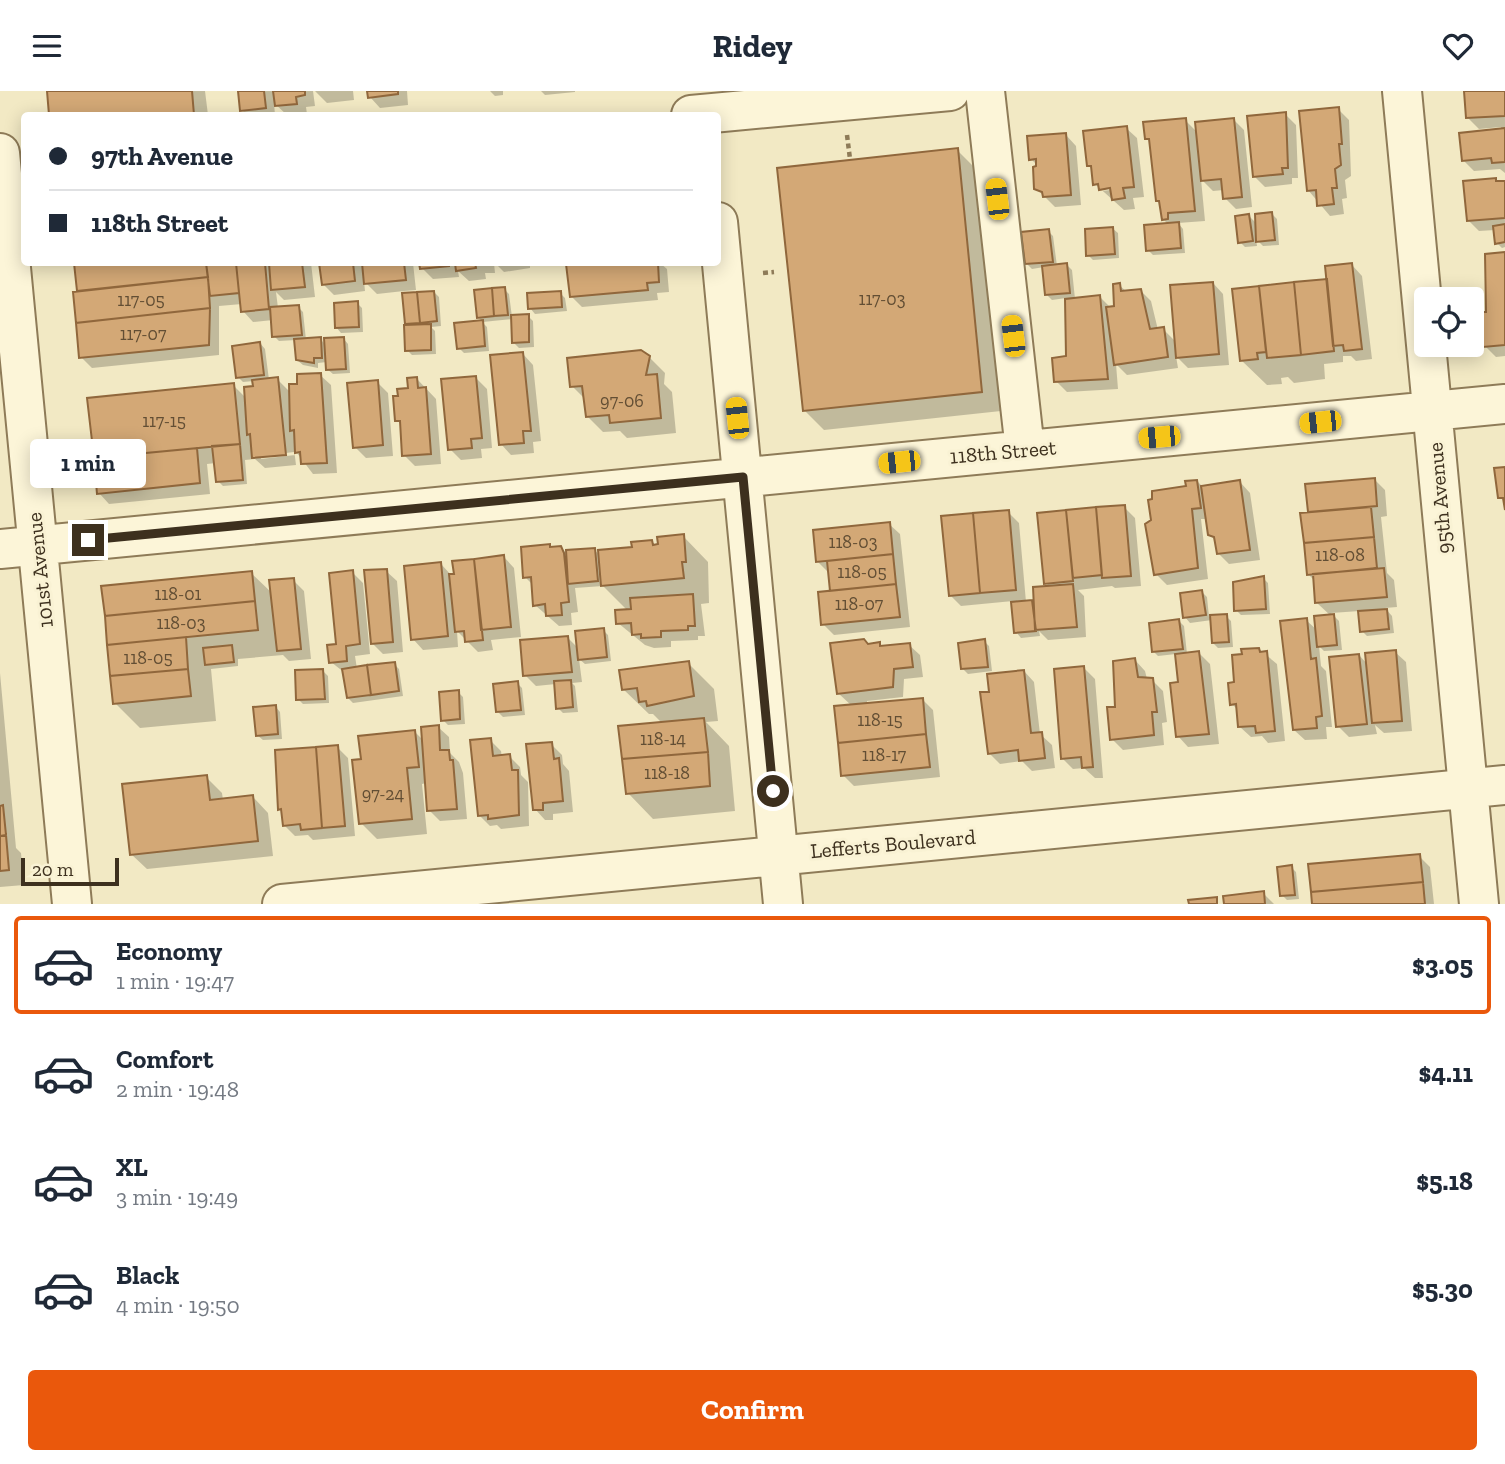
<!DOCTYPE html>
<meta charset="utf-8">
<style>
:root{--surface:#fff;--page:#f2f2f3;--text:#1f2937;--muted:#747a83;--line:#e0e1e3;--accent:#ea580c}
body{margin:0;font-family:"Zilla Slab",serif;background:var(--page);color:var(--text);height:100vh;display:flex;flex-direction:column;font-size:26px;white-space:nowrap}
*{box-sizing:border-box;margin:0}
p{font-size:23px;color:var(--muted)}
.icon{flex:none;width:38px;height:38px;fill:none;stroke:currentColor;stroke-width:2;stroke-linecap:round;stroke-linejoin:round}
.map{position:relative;height:813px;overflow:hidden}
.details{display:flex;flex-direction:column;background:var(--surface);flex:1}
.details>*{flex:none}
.banner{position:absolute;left:21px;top:21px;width:700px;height:154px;border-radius:7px;box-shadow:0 4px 18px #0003;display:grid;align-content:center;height:154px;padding:0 28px;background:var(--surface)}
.tools{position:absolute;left:1414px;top:196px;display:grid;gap:14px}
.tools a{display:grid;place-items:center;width:70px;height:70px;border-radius:7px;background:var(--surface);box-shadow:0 4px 18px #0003;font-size:35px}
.scale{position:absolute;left:21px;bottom:18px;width:98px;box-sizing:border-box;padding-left:7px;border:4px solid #3d301e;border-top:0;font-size:19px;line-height:24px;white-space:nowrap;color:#3d301e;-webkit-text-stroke:5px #f9f2d4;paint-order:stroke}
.end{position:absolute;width:32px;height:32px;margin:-16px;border:9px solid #3d301e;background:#fff;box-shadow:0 0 0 4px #fff}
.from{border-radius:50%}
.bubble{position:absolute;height:49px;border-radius:7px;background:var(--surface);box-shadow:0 4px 18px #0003;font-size:23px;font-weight:800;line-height:49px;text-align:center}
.car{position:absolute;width:21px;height:42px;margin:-21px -10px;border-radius:9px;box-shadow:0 0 5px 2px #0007;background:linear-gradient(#f5c518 24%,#345 0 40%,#f5c518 0 76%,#345 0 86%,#f5c518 0)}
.banner b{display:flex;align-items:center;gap:24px;height:66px;font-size:26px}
.banner b+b{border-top:2px solid var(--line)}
.banner i{width:18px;height:18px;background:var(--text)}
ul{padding:12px 0 0;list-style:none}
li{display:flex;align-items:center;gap:21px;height:98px;margin:0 14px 10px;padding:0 14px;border:4px solid transparent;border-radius:7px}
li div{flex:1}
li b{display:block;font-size:26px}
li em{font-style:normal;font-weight:800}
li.on{border-color:var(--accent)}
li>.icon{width:63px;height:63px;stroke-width:1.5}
.action{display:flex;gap:14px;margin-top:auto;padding:14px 28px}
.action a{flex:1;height:80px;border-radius:7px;background:var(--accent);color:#fff;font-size:28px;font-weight:800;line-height:80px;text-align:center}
header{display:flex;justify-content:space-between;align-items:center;height:91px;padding:0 28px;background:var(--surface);font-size:32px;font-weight:800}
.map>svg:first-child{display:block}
.shadow{fill:#0003;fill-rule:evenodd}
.building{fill:#d3a876;stroke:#90673c;stroke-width:2}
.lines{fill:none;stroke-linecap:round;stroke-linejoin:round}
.minor-casing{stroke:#8e7b58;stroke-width:42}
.path{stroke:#8e7b58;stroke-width:4.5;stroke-dasharray:5 3.5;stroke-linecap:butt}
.minor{stroke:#fcf5d8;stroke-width:38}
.route{stroke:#3d301e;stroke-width:9}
.labels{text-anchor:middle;stroke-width:6;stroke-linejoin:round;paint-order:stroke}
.number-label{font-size:18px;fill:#624e34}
.street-label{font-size:21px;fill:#3d301e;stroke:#f9f2d4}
</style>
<header><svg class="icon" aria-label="menu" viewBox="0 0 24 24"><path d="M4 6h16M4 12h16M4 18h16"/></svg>Ridey<svg class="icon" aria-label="heart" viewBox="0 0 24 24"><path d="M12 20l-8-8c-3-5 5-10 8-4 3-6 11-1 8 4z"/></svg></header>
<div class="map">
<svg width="1505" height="813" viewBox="0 0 1505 813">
<rect width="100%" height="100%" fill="#f2e9c4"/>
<!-- shadow -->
<path class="shadow" d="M49,0H205L208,24H51Z
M238,0H313L315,15L306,16L307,23L287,24L274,12L275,24H247L242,19Z
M315,0H353L354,9L327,12Z
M369,0H407L408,14L380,17L370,6Z
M490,0H503V4L495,5Z
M541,0H575V1L545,4Z
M1466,0H1505V82L1500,78L1474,80L1464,70L1501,39V36L1479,38L1468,27Z
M1338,18L1349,29L1351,85L1345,89L1347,107L1342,108L1344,123L1330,125L1308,99Z
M1285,23L1296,34L1298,87H1292V93L1265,96L1254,85Z
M1185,29L1197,41L1234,29L1244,39L1252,116L1236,118L1225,107L1224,99L1213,100L1201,88L1205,130L1178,132L1183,138L1185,162L1153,164L1148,159L1169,134L1163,128L1161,114L1157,109L1152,52L1147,47Z
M1126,37L1137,47L1144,106L1133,107L1135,118L1124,119L1095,93L1093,79L1088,74ZM1119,94V98L1102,100V97Z
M1066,44L1076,55L1081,114L1055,116L1036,97L1040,77L1031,68Z
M957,59L977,79L1001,320L824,339L804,319Z
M1505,90V156L1502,157L1497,152L1495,139L1479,140L1468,129Z
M1272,123L1277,128L1279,154L1263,155L1256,148L1257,155L1245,156L1240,151L1249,125L1257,133Z
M1112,137L1118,142L1119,167L1093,169L1088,164Z
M1048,140L1053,145L1057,175L1067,174L1072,179L1075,208L1100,206L1111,217H1116L1119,194L1127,201L1140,199L1151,210L1158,239L1163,238L1176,251L1213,192L1223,203L1229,274L1188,277L1176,265L1178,277L1127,284L1116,273L1118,298L1067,301L1056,290L1068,267L1066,207L1052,209L1047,204L1044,176L1032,178L1027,173Z
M1505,163V265L1496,266L1485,255L1488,223Z
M76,172H311L315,206L284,209L276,201L278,217L298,216L303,221L306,249L320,248L326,254L343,247L348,253L350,282L333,283L327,278V271L318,272V277L303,274L297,269L296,249L279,250L274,245L273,229L253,231L243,220L242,213L219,215V264L92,277L81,266V202Z
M320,172H413L416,199L404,200L405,204L434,201L439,206L441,235L431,236L435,240L436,263L412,264L407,259L404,200L377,203L364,190L365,200L334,204L323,193Z
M421,172H494L495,182H485L486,188L469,190L458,180L459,186L433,188L422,177Z
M495,172H530V177L504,181Z
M610,172H660L667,178L669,201L657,202L658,209L582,216L571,205L568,175Z
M1352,174L1362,185L1372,268L1356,270L1351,265H1343V271L1324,273L1325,288L1294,292L1288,286L1281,287L1282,293L1267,294L1241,269L1234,199L1329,189Z
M504,198L509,203L512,226L528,225L533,230L534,256L519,257L514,252L513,228L482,231L487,236L489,260L464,262L459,257L456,234L483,231L478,226Z
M560,202L565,207L567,220L535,223L530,217Z
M357,212L362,217L363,241L341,242L336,236Z
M260,252L265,258L269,289L277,288L291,302L299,294L320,284L331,294L337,382L313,383L294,358L296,374L265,377L255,368L245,369L247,393L223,395L218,390L216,372L207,373L210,403L109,413L99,402L233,294L247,308L255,297L254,290L243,291L238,286ZM294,361L295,364L261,368V365Z
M523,263L533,274L541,350L533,351L534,362L511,364L501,353Z
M649,266L665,282L664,293L672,301L676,342L627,347L620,340L603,341L587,325L585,308L572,295Z
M476,287L487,298L492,357L481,358L482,367L461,369L450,358Z
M417,288L436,308L441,373L415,375L404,364L402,334L397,329Z
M377,291L388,302L393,365L366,367L355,356Z
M1374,388L1385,399L1387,425L1381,426L1387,482L1394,489L1397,516L1385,517L1392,525L1394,542L1367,545L1362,540L1360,520L1331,522L1339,530L1342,559L1324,560L1319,555L1321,575L1326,580L1332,636H1326L1327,648L1305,649L1294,639L1306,529L1318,540L1331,525L1317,512L1315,490L1308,483L1307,395Z
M1197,390L1203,396L1240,391L1250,402L1260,469L1229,473L1219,463L1217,451L1209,443L1207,428H1201L1208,488L1167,494L1156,483L1188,397Z
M1124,416L1135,427L1141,495L1115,497L1112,495L1078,499L1084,505L1086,546L1048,549L1039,540L1040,545L1021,547L1016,541L1013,510L961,515L950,504L1008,421L1019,432L1026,511L1036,515L1050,496L1046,492L1039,424Z
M889,433L900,443L910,536L834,544L823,533L832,501L828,481L817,470Z
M683,445L708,471L709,512L701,513L705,545H698V549L671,550V556L654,557L645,554L618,532L627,519L603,495L575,497L578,521L571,522L572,534L559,535L535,514L533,494L525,486L561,456L565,461L594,459L600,464L652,451L656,455Z
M504,466L514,477L521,546L491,549L493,559L478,561L457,540L458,556L423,559L413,548L441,473L452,485Z
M386,480L397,490L403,561L383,563L372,552Z
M352,481L363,492L370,563L355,565L357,578L394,573L399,578L403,605L353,612L348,607L345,582L331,571L338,554Z
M251,482L273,503L293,489L304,500L311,568L289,570L283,564L238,568V575L211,578L216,630L140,637L115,612Z
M1263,487L1268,492L1270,523L1241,524L1236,519Z
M1202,501L1207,506L1209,526L1226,525L1231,530L1233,556L1218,557L1213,552L1212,529L1190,532L1185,526Z
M1179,530L1184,535L1187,563L1199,562L1210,573L1219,653L1188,656L1178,645L1180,592L1176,563L1158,565L1153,560Z
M603,539L608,544L611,570L585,573L579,568L582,591L572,592L575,595L578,621L563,622L558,617L556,593L536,595L525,584L567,546L579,558Z
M984,550L989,555L992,580L968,583L963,578Z
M879,553L883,557L909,554L920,564L923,586L904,588L903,606L867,610V614L922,608L933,619L940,686L854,695L843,684L852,615L838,602L868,554Z
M1259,558L1277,573L1285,650L1268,652L1262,645L1251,646L1240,636L1239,620L1232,613L1236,593Z
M1395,561L1406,571L1412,640L1384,642L1375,634L1377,643L1349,646L1338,635L1359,564L1368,574Z
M1135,569L1145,580L1147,588L1152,589L1163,600L1167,631L1162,632L1164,654L1123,659L1112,648L1116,617Z
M688,572L714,598L718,630L706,631L729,655L735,720L653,728L628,702L663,633L653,623H649L623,598Z
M1084,577L1095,588L1103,687H1095L1084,677L1073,678L1062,667Z
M323,580L328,585L329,612L303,613L298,608Z
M1024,580L1034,591L1040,643L1052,654L1055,677L1032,680L1022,670L1000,673L989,662L990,602Z
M0,582L16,757L21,762L24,794L0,796Z
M517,592L522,597L525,624L503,626L498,621Z
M458,601L463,606L465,633L448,634L443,629Z
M275,615L280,621L282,648L263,649L257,644Z
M438,636L449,646L450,662L459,671L463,682L467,728L440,730L429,719L427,692L422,693L427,743L377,748L361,732L363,669L415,641L424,650Z
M490,649L501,660L502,666L509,665L520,676L521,684L528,691L529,735L501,738L497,734L490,735L479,724Z
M551,653L562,664L563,673L569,680L573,721L553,723V729H545L535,718Z
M337,656L348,667L355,745L313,749L308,744L295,745L284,734L283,722L280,718Z
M206,686L222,702L223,709L253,706L268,722L273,765L147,778L131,763Z
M1419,765L1430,776L1434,813H1314Z
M1291,776L1296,781L1299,808L1287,809L1282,804Z
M1263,802L1274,813H1225Z"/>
<!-- building -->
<path class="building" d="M47,0H192L194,24H49Z
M238,0H264L266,17L240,20Z
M273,0H305V4L296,6L297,13L275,15Z
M367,0H398V3L368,7Z
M1464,0H1505V25L1466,27Z
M1339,16L1342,53H1339L1341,74L1335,78L1337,97H1332L1334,113L1317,115L1316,99L1307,100L1299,20Z
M1286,21L1288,77H1282L1283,83L1253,86L1247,25Z
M1186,27L1195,120L1168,122V128L1162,129L1159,110H1156L1149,48H1145L1143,31Z
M1234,27L1242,106L1223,108L1221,88L1201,90L1195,31Z
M1127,35L1134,96L1123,97L1125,107L1112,109L1110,97L1099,99L1098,93L1093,94L1091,75H1087L1083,40Z
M1505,37V71L1492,72L1491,67L1462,70L1459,42Z
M1066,42L1071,104L1043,106L1042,101L1034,98L1033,76L1036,75V68L1029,69L1027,45Z
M958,57L982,301L803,320L777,77Z
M1496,87V90H1505V127L1467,130L1463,90Z
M1272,121L1275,149L1256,151L1255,123Z
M1249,123L1253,150L1238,152L1235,125Z
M1179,131L1181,157L1146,160L1144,134Z
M1505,133V151L1495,153L1493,135Z
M1113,136L1115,163L1086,165L1085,138Z
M1049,138L1053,171L1025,173L1021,141Z
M1505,161V254L1483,256L1481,221H1486L1485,163Z
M74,172H206L208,186L77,200Z
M206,172H236L239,202L210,205Z
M236,172H265L269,218L241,221Z
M269,172H302L305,196L271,199Z
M319,172H353L355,190L322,194Z
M362,172H404L406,189L364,193Z
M419,172H449V175L420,178Z
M455,172H483H475L476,177L456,180Z
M590,172H658L659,191L647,192L648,199L570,206L566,173Z
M1067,172L1070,202L1045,204L1042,175Z
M1352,172L1362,258L1344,260L1343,254L1333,255L1325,175Z
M208,186L210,217L76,232L73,201Z
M1327,188L1334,260L1301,264L1294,191Z
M1213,191L1219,263L1176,267L1170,194Z
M1294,191L1301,264L1267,267L1259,195Z
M1120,192L1121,200L1141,198L1150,238L1164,236L1168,266L1114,274L1106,216L1114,215L1113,193Z
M1259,195L1266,261L1257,262L1258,268L1240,270L1232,198Z
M505,196L508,224L494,225L492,197Z
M492,197L494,225L477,227L474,199Z
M434,200L437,230L420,232L417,201Z
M561,200L562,216L528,218L527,202Z
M417,201L420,232L405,233L402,202Z
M1100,204L1108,288L1054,291L1052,267L1066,265L1065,208Z
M358,210L359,236L335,237L334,212Z
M299,214L302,244L272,246L270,216Z
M210,217L209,254L79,267L76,232Z
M529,223V251L512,252L511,224Z
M483,229L485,255L457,258L454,232Z
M431,233V259L405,260L404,234Z
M321,246L322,267H314V272L296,269L294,248Z
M344,246L346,278L326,279L324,247Z
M260,251L264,284L236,287L232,255Z
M641,259L650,265L646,284L657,283L661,327L610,332L609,324L586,326L582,295L570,296L567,267Z
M523,261L531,340H523L524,352L499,354L490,264Z
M321,282L327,372L301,373L300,361L295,362L294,339L290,340L289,293H297V283Z
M476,285L482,347L471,348L472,357L448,359L441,288Z
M278,286L286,364L252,367L250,343L247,344L244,296L253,295L252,289Z
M417,286L418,297L426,296L431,363L402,365L400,330H395L393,305H398L397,298L408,297L407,287Z
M378,289L383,354L353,357L347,292Z
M234,292L240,353L94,367L87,307Z
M240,353L243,389L216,391L212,355Z
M197,357L200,392L97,403L94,367Z
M1505,376V419L1503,407H1498L1494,377Z
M1375,387L1377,415L1308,421L1305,393Z
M1197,389L1201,417L1192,418L1198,477L1154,484L1145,433L1151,429L1148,409L1152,408V400L1186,395L1185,390Z
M1240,389L1250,459L1217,463L1214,446L1208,444L1201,395Z
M1125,414L1131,485L1102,487L1096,416Z
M1096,416L1102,484L1073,487L1066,419Z
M1371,416L1374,446L1304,452L1300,422Z
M1009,419L1016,499L980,502L973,422Z
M1066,419L1073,490L1044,493L1037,422Z
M973,422L980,502L949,505L941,425Z
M890,431L893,463L816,471L813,439Z
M684,443L686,471H682L684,487L601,495L598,459L632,456L631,451L652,449L653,454L658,453L657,446Z
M1374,446L1377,477L1307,484L1304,452Z
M550,453V456L561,455L564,462L569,511L561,512L562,524L546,525L545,513L533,515L531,486L523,487L521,456Z
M595,457L598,490L568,493L566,459Z
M893,463L896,493L830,500L827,470Z
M504,464L511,536L481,539L474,468Z
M474,468L483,549L465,551L464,540L455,541L449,483H454L452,470Z
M441,471L448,545L411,549L404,475Z
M1384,477L1387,506L1315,512L1313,483Z
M387,478L393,551L371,553L364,479Z
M353,479L360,553L346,555L347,570L329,572L327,554L336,553L329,482Z
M252,480L255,510L105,525L101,495Z
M1264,485L1266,518L1234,520L1233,491Z
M294,487L301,558L277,560L269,489Z
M896,493L900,526L821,534L818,501Z
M1073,493L1077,536L1035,539L1033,496Z
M1202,499L1206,524L1183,527L1180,502Z
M693,503L695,535H688V539L661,540V546L641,547V543L632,544L631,532L616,533L615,519L631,518L630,507Z
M1032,509L1036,540L1014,542L1011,511Z
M255,510L258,539L107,554L105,525Z
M1387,518L1389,538L1360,541L1358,520Z
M1227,523L1229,551L1212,552L1210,524Z
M1334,523L1337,554L1317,556L1314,525Z
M1307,527L1311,568L1316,567L1322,625L1316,626L1317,637L1293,639L1280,530Z
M1179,528L1183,558L1152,561L1149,532Z
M604,537L607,566L578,569L575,540Z
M568,545L572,581L523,585L520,549Z
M186,546L188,578L110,585L107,554Z
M864,548L868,553L880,551V555L910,552L913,576L894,578L893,596L837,603L830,552Z
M985,548L988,576L961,578L958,552Z
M232,554L234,571L205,574L203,557Z
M1259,557L1260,561L1267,560L1275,640L1256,642L1255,635L1238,636L1236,613L1230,614L1228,592L1234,591L1232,564L1242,563L1241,558Z
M1396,559L1402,630L1372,632L1365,562Z
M1199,560L1209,643L1176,646L1170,592L1178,591L1175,563Z
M1359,563L1367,633L1336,636L1329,566Z
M1135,567L1138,586L1153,587L1157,621H1152L1154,644L1110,649L1107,616H1115L1113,570Z
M689,570L694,605L647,615L646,610L639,611L637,597L622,599L619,579Z
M395,571L399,600L371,604L367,574Z
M367,574L371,604L347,607L342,578Z
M1084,575L1093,676L1082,677L1081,666L1061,668L1054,578Z
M188,578L191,605L113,613L110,585Z
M323,578L325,608L296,609L295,579Z
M1024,579L1031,642L1042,641L1045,667L1019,670L1018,659L988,663L980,601H989L987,583Z
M571,589L573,616L556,618L554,590Z
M518,590L521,619L496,621L493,593Z
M459,599L460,628L441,630L439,601Z
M923,607L926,643L838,652L834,615Z
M276,614L278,643L256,645L253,616Z
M704,627L708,661L622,668L618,635Z
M439,634L440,659H449L450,669H453L457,718L427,720L421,636Z
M415,639L419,676L407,677L412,728L359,733L352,669L361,668L358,645Z
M926,643L930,676L841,685L838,652Z
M491,647L493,665L510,663L512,679H518L519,724L488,728V724L478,725L470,649Z
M552,651L554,668L559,667L563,710L543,712V719H533L526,653Z
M338,654L345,735L322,737L316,656Z
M316,656L322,737L301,739L300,733L283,735L281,718L278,719L275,659Z
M708,661L710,695L626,703L622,668Z
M207,684L210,709L253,704L258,750L130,764L122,693Z
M3,714L6,744L0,745V715Z
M6,744L9,779L0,780V745Z
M1420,763L1423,791L1311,801L1308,773Z
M1292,774L1295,804L1280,805L1277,776Z
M1423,791L1425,813H1312L1311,801Z
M1264,800L1265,813H1224L1223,805Z
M1217,806V813H1189L1188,809Z"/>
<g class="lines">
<!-- minor casing -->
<g class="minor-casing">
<path id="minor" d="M985,0L1025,359
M1402,0L1479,813
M691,24L950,0
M0,62L72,813
M718,131L783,813
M0,458L1505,313
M282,813L1505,694"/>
</g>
<!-- path -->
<path class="path" d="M847,44L850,68
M763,182L774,181"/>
<!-- minor -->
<use href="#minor" class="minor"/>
</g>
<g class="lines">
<!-- route -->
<path class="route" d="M88,449L743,386L773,700"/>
</g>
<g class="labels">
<!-- number labels -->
<g class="number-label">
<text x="882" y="214">117-03</text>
<text x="141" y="215">117-05</text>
<text x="143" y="249">117-07</text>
<text x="622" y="316">97-06</text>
<text x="164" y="336">117-15</text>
<text x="853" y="457">118-03</text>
<text x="1340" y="470">118-08</text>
<text x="862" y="487">118-05</text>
<text x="178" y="509">118-01</text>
<text x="859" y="519">118-07</text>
<text x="181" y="538">118-03</text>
<text x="148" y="573">118-05</text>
<text x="880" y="635">118-15</text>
<text x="663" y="654">118-14</text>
<text x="884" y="670">118-17</text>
<text x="667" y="688">118-18</text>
<text x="383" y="709">97-24</text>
</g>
<!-- street labels -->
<g class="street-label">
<text transform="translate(1003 361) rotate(-5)" y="7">118th Street</text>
<text transform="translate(1440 407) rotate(-95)" y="7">95th Avenue</text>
<text transform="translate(40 479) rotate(-96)" y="7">101st Avenue</text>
<text transform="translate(893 753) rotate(-5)" y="7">Lefferts Boulevard</text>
</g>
</g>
</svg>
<div class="tools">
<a><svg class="icon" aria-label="locate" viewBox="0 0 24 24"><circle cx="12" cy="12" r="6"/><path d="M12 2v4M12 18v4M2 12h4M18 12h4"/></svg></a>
</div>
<div class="scale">20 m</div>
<i class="end from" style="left:773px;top:700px"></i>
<i class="end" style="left:88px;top:449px"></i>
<div class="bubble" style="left:30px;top:348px;width:116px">1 min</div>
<i class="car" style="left:997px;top:108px;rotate:353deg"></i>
<i class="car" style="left:1013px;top:245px;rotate:353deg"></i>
<i class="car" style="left:737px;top:327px;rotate:354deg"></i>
<i class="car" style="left:1320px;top:331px;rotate:264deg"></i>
<i class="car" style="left:1159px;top:346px;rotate:265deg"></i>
<i class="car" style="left:899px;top:371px;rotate:264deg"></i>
<div class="banner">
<b><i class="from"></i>97th Avenue</b>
<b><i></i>118th Street</b>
</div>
</div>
<section class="details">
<ul>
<li class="on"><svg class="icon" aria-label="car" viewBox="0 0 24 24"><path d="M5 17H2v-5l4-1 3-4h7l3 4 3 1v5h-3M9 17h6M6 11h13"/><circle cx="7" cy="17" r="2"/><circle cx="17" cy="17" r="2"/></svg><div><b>Economy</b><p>1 min · 19:47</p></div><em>$3.05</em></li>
<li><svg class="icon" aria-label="car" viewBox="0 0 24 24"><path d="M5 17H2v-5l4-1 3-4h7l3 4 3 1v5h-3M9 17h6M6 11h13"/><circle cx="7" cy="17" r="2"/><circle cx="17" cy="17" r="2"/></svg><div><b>Comfort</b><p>2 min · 19:48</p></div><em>$4.11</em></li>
<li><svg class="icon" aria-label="car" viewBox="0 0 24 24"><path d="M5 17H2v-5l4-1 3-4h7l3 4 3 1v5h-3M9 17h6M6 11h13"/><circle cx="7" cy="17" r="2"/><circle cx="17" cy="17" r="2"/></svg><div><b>XL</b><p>3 min · 19:49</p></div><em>$5.18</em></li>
<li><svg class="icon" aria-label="car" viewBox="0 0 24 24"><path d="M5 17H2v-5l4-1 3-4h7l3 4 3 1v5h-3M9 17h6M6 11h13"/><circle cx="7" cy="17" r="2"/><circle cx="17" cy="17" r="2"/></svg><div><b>Black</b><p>4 min · 19:50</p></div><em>$5.30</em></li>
</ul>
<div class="action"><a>Confirm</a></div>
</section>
